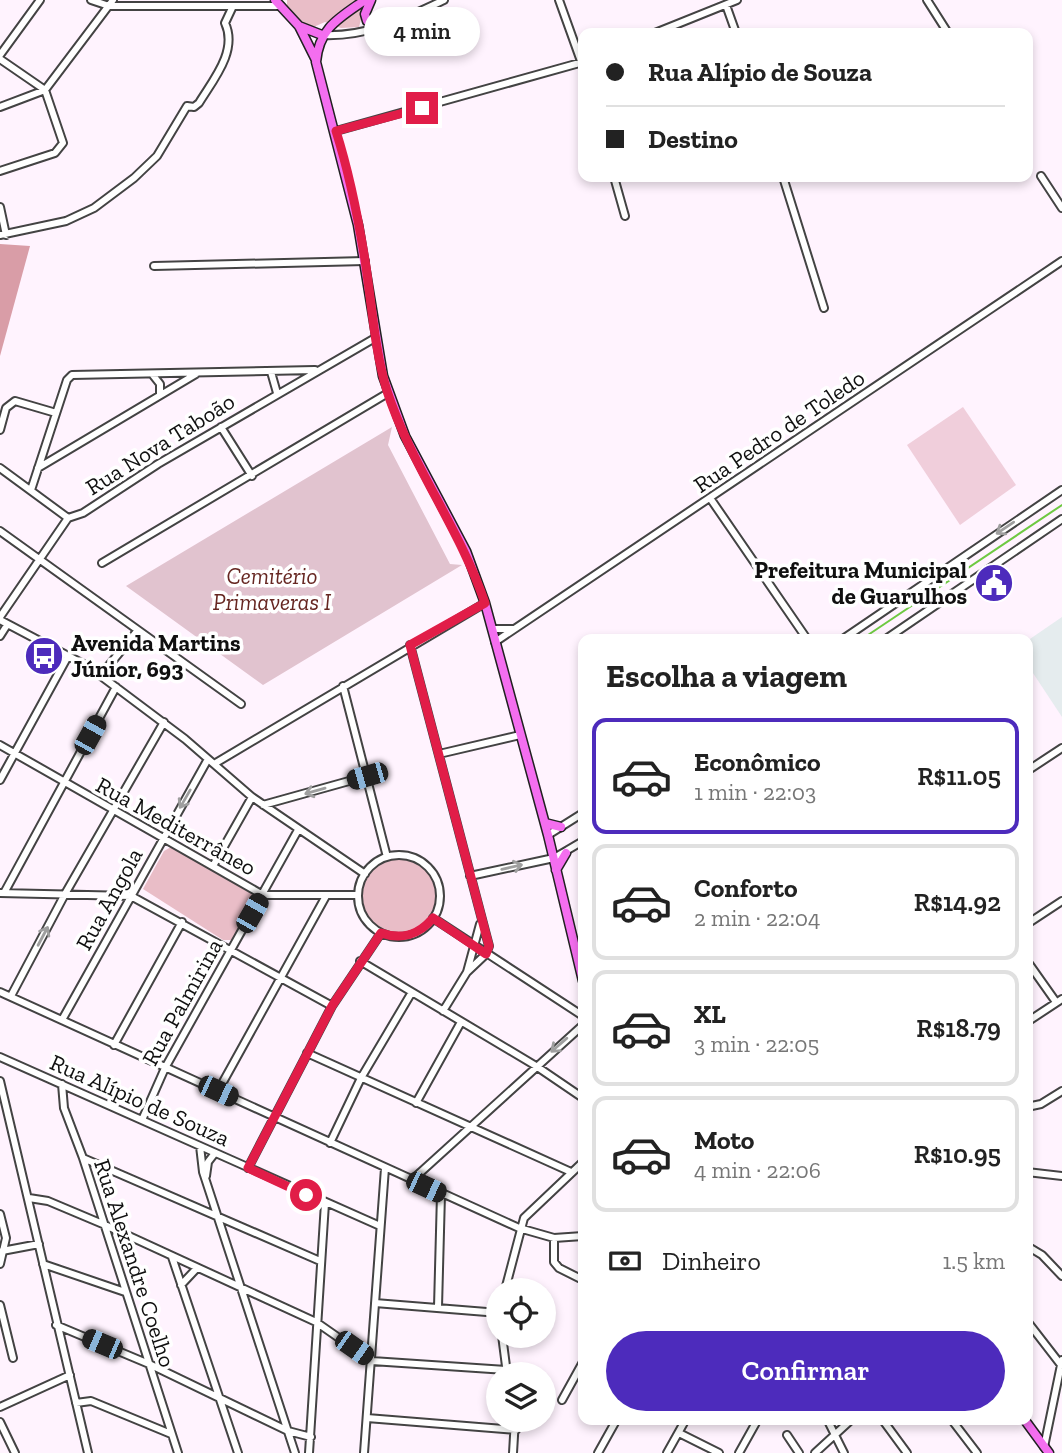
<!DOCTYPE html>
<html lang="pt">
<meta charset="utf-8">
<style>
:root{--surface:#fff;--page:#f2f2f2;--text:#222;--muted:#767676;--line:#e0e0e0;--accent:#4d2bbc}
body{margin:0;font-family:"Zilla Slab",serif;background:var(--page);color:var(--text);height:100vh;display:flex;flex-direction:column;font-size:26px;white-space:nowrap}
*{box-sizing:border-box;margin:0}
p{font-size:23px;color:var(--muted)}
.icon{flex:none;width:38px;height:38px;fill:none;stroke:currentColor;stroke-width:2;stroke-linecap:round;stroke-linejoin:round}
.map{position:relative;flex:1;overflow:hidden}
.details{position:absolute;left:578px;top:634px;width:455px;height:791px;display:flex;flex-direction:column;background:var(--surface);border-radius:14px;box-shadow:0 4px 10px #0003}
.details>*{flex:none}
.banner{position:absolute;left:578px;top:28px;width:455px;height:154px;border-radius:14px;box-shadow:0 4px 10px #0003;display:grid;align-content:center;height:154px;padding:0 28px;background:var(--surface)}
.controls{position:absolute;left:486px;top:1278px;display:grid;gap:14px}
.controls a{display:grid;place-items:center;width:70px;height:70px;border-radius:50%;background:var(--surface);box-shadow:0 4px 10px #0003;font-size:35px}
.end{position:absolute;width:32px;height:32px;margin:-16px;border:9px solid #e11d48;background:#fff;box-shadow:0 0 0 4px #fff}
.from{border-radius:50%}
.bubble{position:absolute;height:49px;border-radius:24px;background:var(--surface);box-shadow:0 4px 10px #0003;font-size:23px;font-weight:600;line-height:49px;text-align:center}
.car{position:absolute;width:21px;height:42px;margin:-21px -10px;border-radius:9px;box-shadow:0 0 5px 2px #0007;background:linear-gradient(#222 24%,#8ab4d8 0 40%,#222 0 76%,#8ab4d8 0 86%,#222 0)}
.banner b{display:flex;align-items:center;gap:24px;height:66px;font-size:26px}
.banner b+b{border-top:2px solid var(--line)}
.banner i{width:18px;height:18px;background:var(--text)}
ul{padding:0;list-style:none}
li{display:flex;align-items:center;gap:21px;height:116px;margin:0 14px 10px;padding:0 14px;border:4px solid var(--line);border-radius:14px}
li div{flex:1}
li b{display:block;font-size:26px}
li em{font-style:normal;font-weight:600}
li.current{border-color:var(--accent)}
li>.icon{width:63px;height:63px;stroke-width:1.5}
h2{padding:0 28px;font-size:32px;line-height:84px}
.pay{display:flex;align-items:center;gap:18px;height:77px;padding:0 28px;font-size:26px}
.pay p{margin-inline-start:auto}
.primary-button{display:flex;gap:14px;margin-top:auto;padding:14px 28px}
.primary-button a{flex:1;height:80px;border-radius:42px;background:var(--accent);color:#fff;font-size:28px;font-weight:600;line-height:80px;text-align:center}
.map>svg:first-child{display:block}
.industrial{fill:#e5ecee}
.green{fill:#e9bdc7}
.forest{fill:#d99da7}
.cemetery{fill:#e1c3cf}
.pitch{fill:#f0cedb}
.lines{fill:none;stroke-linecap:round;stroke-linejoin:round}
.stream{stroke:#6ec942;stroke-width:2}
.minor-casing{stroke:#434343;stroke-width:10}
.major-casing{stroke:#212121;stroke-width:11}
.minor{stroke:#fff;stroke-width:6}
.major{stroke:#f46eef;stroke-width:8}
.oneway{stroke:#9f9f9f}
.route{stroke:#e11d48;stroke-width:9}
.labels{text-anchor:middle;stroke-width:7;stroke-linejoin:round;paint-order:stroke}
.street-label{font-size:23px;fill:#101010;stroke:#fff}
.poi-label{font-size:23px;font-weight:bold;fill:#101010;stroke:#fff;text-anchor:end}
.park-label{font-size:23px;font-style:italic;fill:#662621;stroke:#fff}
</style>
<div class="map">
<svg width="1062" height="1453" viewBox="0 0 1062 1453">
<rect width="100%" height="100%" fill="#fff3fe"/>
<!-- industrial -->
<path class="industrial" d="M1062,617V717L1027,664V641Z"/>
<!-- green -->
<path class="green" d="M287,0H366L359,27L341,28L325,22L309,29L287,5Z
M171,847L254,895V905L232,940H223L143,889L164,851Z
M358 896a40 40 0 1 1 80 0a40 40 0 1 1-80 0Z"/>
<!-- forest -->
<path class="forest" d="M0,244L30,246L0,356Z"/>
<!-- cemetery -->
<path class="cemetery" d="M392,427L388,445L450,564L462,565L263,685L126,586Z"/>
<!-- pitch -->
<path class="pitch" d="M963,407L1016,485L960,525L907,445Z"/>
<g class="lines">
<!-- stream -->
<path class="stream" d="M862,639L1062,505"/>
<!-- minor casing -->
<g class="minor-casing">
<path id="minor" d="M91,0L109,6H281
M559,0L582,64
M927,0L948,33
M726,5L736,33
M655,33L737,0
M322,35C368,37 404,19 444,0
M0,55L40,0
M0,59L45,90L63,143L55,153L0,171
M0,107L45,90L113,0
M336,131L583,62
M1041,176L1062,208
M614,177L625,216
M783,177L824,308
M0,207L6,235
M0,235L66,221L94,208L134,178L157,156L187,106L194,107L199,103C213,80 238,51 225,23L233,6
M154,266L365,261
M271,372L277,393
M152,374L160,384V395
M221,427L252,476
M0,430L6,408L15,401L56,413
M0,468L68,518
M38,468L196,374
M31,490L67,380L72,375L315,370
M710,498L807,639
M0,531L241,704
M102,563L388,393
M0,617L68,518L83,513L158,464L375,338
M0,620L89,667L185,739L252,797L365,874
M492,629H513
M0,636L7,625
M843,639L1062,490
M886,639L1062,519
M495,642L1062,261
M410,645L489,946L486,954L467,972
M101,675L138,630
M343,686L387,857
M0,745L263,895H358
M439,754L520,735
M214,764L485,603
M1027,771L1062,748
M0,780L68,656
M263,805L367,776
M548,835L583,813
M358 896a41 41 0 1 1 82 0a41 41 0 1 1-82 0Z
M213,866L252,797
M470,876L554,858L583,841
M0,893L131,896L332,1006
M4,893L116,687
M433,918L583,1016
M1027,924L1062,901
M360,961L536,1066L583,1098
M1027,961L1056,1002
M0,992L519,1228L554,1238L583,1236
M11,996L65,894L164,722
M443,1011L467,972L480,924
M62,1020L208,759
M1027,1022L1062,999
M114,1045L182,922
M307,1053L571,1172
M0,1057L380,1226
M0,1081L88,1453
M62,1084L64,1108L83,1158L178,1453
M218,1091L326,896
M416,1103L461,1022
M1027,1107L1041,1104L1062,1091
M142,1120L165,1068L298,830
M330,1143L361,1078L412,992
M200,1146L203,1172L295,1453
M83,1158L320,1261
M248,1168L332,1006L381,933
M1027,1172L1062,1176
M206,1176L208,1162L215,1153
M412,1180L583,1025
M29,1198L48,1201L105,1225L316,1322L372,1361L506,1370
M0,1214L6,1238L0,1264
M554,1238V1262L559,1268L583,1280
M1027,1246L1042,1255L1062,1276
M2,1251L39,1244
M172,1257L238,1453
M43,1264L125,1292
M181,1285L197,1268
M505,1290L524,1218L583,1162
M375,1303L499,1313
M0,1305L13,1358
M438,1307L441,1194
M1027,1321L1061,1365
M56,1325L149,1364L288,1431L311,1437
M502,1335L507,1374
M562,1400L583,1362
M76,1403L91,1401L171,1434
M0,1407L70,1375
M367,1418L516,1430
M827,1419L844,1453
M882,1419L907,1453
M951,1419L977,1453
M0,1422L15,1453
M679,1433L719,1453
M787,1435L799,1453
M1044,1447L1062,1360
M309,1453L325,1203
M364,1453L385,1168
M513,1453L515,1419
M598,1453L617,1419
M667,1453L686,1419
M739,1453L758,1419
M815,1453L852,1419"/>
</g>
<!-- major casing -->
<g class="major-casing">
<path id="major" d="M275,0L299,26L316,60
M365,0C339,18 319,28 316,62L358,225L383,376L405,436L466,551L485,603L548,835L583,981
M371,0L365,14L367,21L396,22
M299,26L322,35
M545,823L561,827
M556,870L566,853
M1024,1419L1049,1453"/>
</g>
<!-- minor -->
<use href="#minor" class="minor"/>
<!-- major -->
<use href="#major" class="major"/>
</g>
<!-- one-way arrows -->
<defs><path id="oneway-shaft" d="M-6 0H5M1.5-3L5.5 0L1.5 3" fill="none" stroke-width="1.6" stroke-linecap="round" stroke-linejoin="round" transform="scale(1.75)"/></defs>
<g class="oneway">
<use href="#oneway-shaft" transform="translate(1005 528) rotate(146)"/>
<use href="#oneway-shaft" transform="translate(315 791) rotate(164)"/>
<use href="#oneway-shaft" transform="translate(185 799) rotate(120)"/>
<use href="#oneway-shaft" transform="translate(512 867) rotate(-13)"/>
<use href="#oneway-shaft" transform="translate(43 936) rotate(-62)"/>
<use href="#oneway-shaft" transform="translate(559 1045) rotate(139)"/>
</g>
<g class="lines">
<!-- route -->
<path class="route" d="M306,1195L248,1168L332,1006L381,933C401,940 419,935 433,918L486,954L489,946L410,645L485,603C460,529 411,465 387,391C374,348 372,304 365,260C358,217 349,172 336,131L422,108"/>
</g>
<!-- icons -->
<defs>
<g id="civic-disc" transform="scale(2.0125)"><circle r="9.5" fill="#4d2bbc" stroke="#fff"/><path d="M-.6-6.5H3V-4.5H.6V-3L4-1V1h2V6H-6V1h2V-1L-.6-3ZM-1.2 2.5V6h2.4V2.5Z" fill="#fff"/></g>
<g id="bus-disc" transform="scale(2.0125)"><circle r="9.5" fill="#4d2bbc" stroke="#fff"/><path d="M-5-6H5V4H4V6H2V4H-2V6H-4V4H-5ZM-3.5-4V0h7V-4ZM-3.5 1.2v1.5H-2V1.2ZM2 1.2v1.5H3.5V1.2Z" fill="#fff"/></g>
</defs>
<g fill-rule="evenodd">
<use href="#civic-disc" x="994" y="583"/>
<use href="#bus-disc" x="44" y="656"/>
</g>
<g class="labels">
<!-- street labels -->
<g class="street-label">
<text transform="translate(779 431) rotate(-34)" y="8">Rua Pedro de Toledo</text>
<text transform="translate(160 444) rotate(-32)" y="8">Rua Nova Taboão</text>
<text transform="translate(176 826) rotate(29)" y="8">Rua Mediterrâneo</text>
<text transform="translate(109 899) rotate(-61)" y="8">Rua Angola</text>
<text transform="translate(182 1002) rotate(-61)" y="8">Rua Palmirina</text>
<text transform="translate(140 1100) rotate(24)" y="8">Rua Alípio de Souza</text>
<text transform="translate(135 1263) rotate(72)" y="8">Rua Alexandre Coelho</text>
</g>
<!-- poi labels -->
<g class="poi-label">
<text x="967" y="578">Prefeitura Municipal<tspan x="967" dy="26">de Guarulhos</tspan></text>
<text x="71" y="651" text-anchor="start">Avenida Martins<tspan x="71" dy="26">Júnior, 693</tspan></text>
</g>
<!-- park labels -->
<g class="park-label">
<text x="272" y="584">Cemitério<tspan x="272" dy="26">Primaveras I</tspan></text>
</g>
</g>
</svg>
<div class="controls">
<a><svg class="icon" aria-label="locate" viewBox="0 0 24 24"><circle cx="12" cy="12" r="6"/><path d="M12 2v4M12 18v4M2 12h4M18 12h4"/></svg></a>
<a><svg class="icon" aria-label="layers" viewBox="0 0 24 24"><path d="M12 4l9 5-9 5-9-5zM3 14l9 5 9-5"/></svg></a>
</div>
<i class="end from" style="left:306px;top:1195px"></i>
<i class="end" style="left:422px;top:108px"></i>
<div class="bubble" style="left:364px;top:7px;width:116px">4 min</div>
<i class="car" style="left:90px;top:735px;rotate:29deg"></i>
<i class="car" style="left:367px;top:776px;rotate:254deg"></i>
<i class="car" style="left:252px;top:913px;rotate:30deg"></i>
<i class="car" style="left:218px;top:1091px;rotate:115deg"></i>
<i class="car" style="left:426px;top:1187px;rotate:115deg"></i>
<i class="car" style="left:102px;top:1344px;rotate:293deg"></i>
<i class="car" style="left:354px;top:1348px;rotate:125deg"></i>
<div class="banner">
<b><i class="from"></i>Rua Alípio de Souza</b>
<b><i></i>Destino</b>
</div>
<section class="details">
<h2>Escolha a viagem</h2>
<ul>
<li class="current"><svg class="icon" aria-label="car" viewBox="0 0 24 24"><path d="M5 17H2v-5l4-1 3-4h7l3 4 3 1v5h-3M9 17h6M6 11h13"/><circle cx="7" cy="17" r="2"/><circle cx="17" cy="17" r="2"/></svg><div><b>Econômico</b><p>1 min · 22:03</p></div><em>R$11.05</em></li>
<li><svg class="icon" aria-label="car" viewBox="0 0 24 24"><path d="M5 17H2v-5l4-1 3-4h7l3 4 3 1v5h-3M9 17h6M6 11h13"/><circle cx="7" cy="17" r="2"/><circle cx="17" cy="17" r="2"/></svg><div><b>Conforto</b><p>2 min · 22:04</p></div><em>R$14.92</em></li>
<li><svg class="icon" aria-label="car" viewBox="0 0 24 24"><path d="M5 17H2v-5l4-1 3-4h7l3 4 3 1v5h-3M9 17h6M6 11h13"/><circle cx="7" cy="17" r="2"/><circle cx="17" cy="17" r="2"/></svg><div><b>XL</b><p>3 min · 22:05</p></div><em>R$18.79</em></li>
<li><svg class="icon" aria-label="car" viewBox="0 0 24 24"><path d="M5 17H2v-5l4-1 3-4h7l3 4 3 1v5h-3M9 17h6M6 11h13"/><circle cx="7" cy="17" r="2"/><circle cx="17" cy="17" r="2"/></svg><div><b>Moto</b><p>4 min · 22:06</p></div><em>R$10.95</em></li>
</ul>
<div class="pay"><svg class="icon" aria-label="cash" viewBox="0 0 24 24"><path d="M3 7h18v10H3z"/><circle cx="12" cy="12" r="2"/></svg>Dinheiro<p>1.5 km</p></div>
<div class="primary-button"><a>Confirmar</a></div>
</section>
</div>
